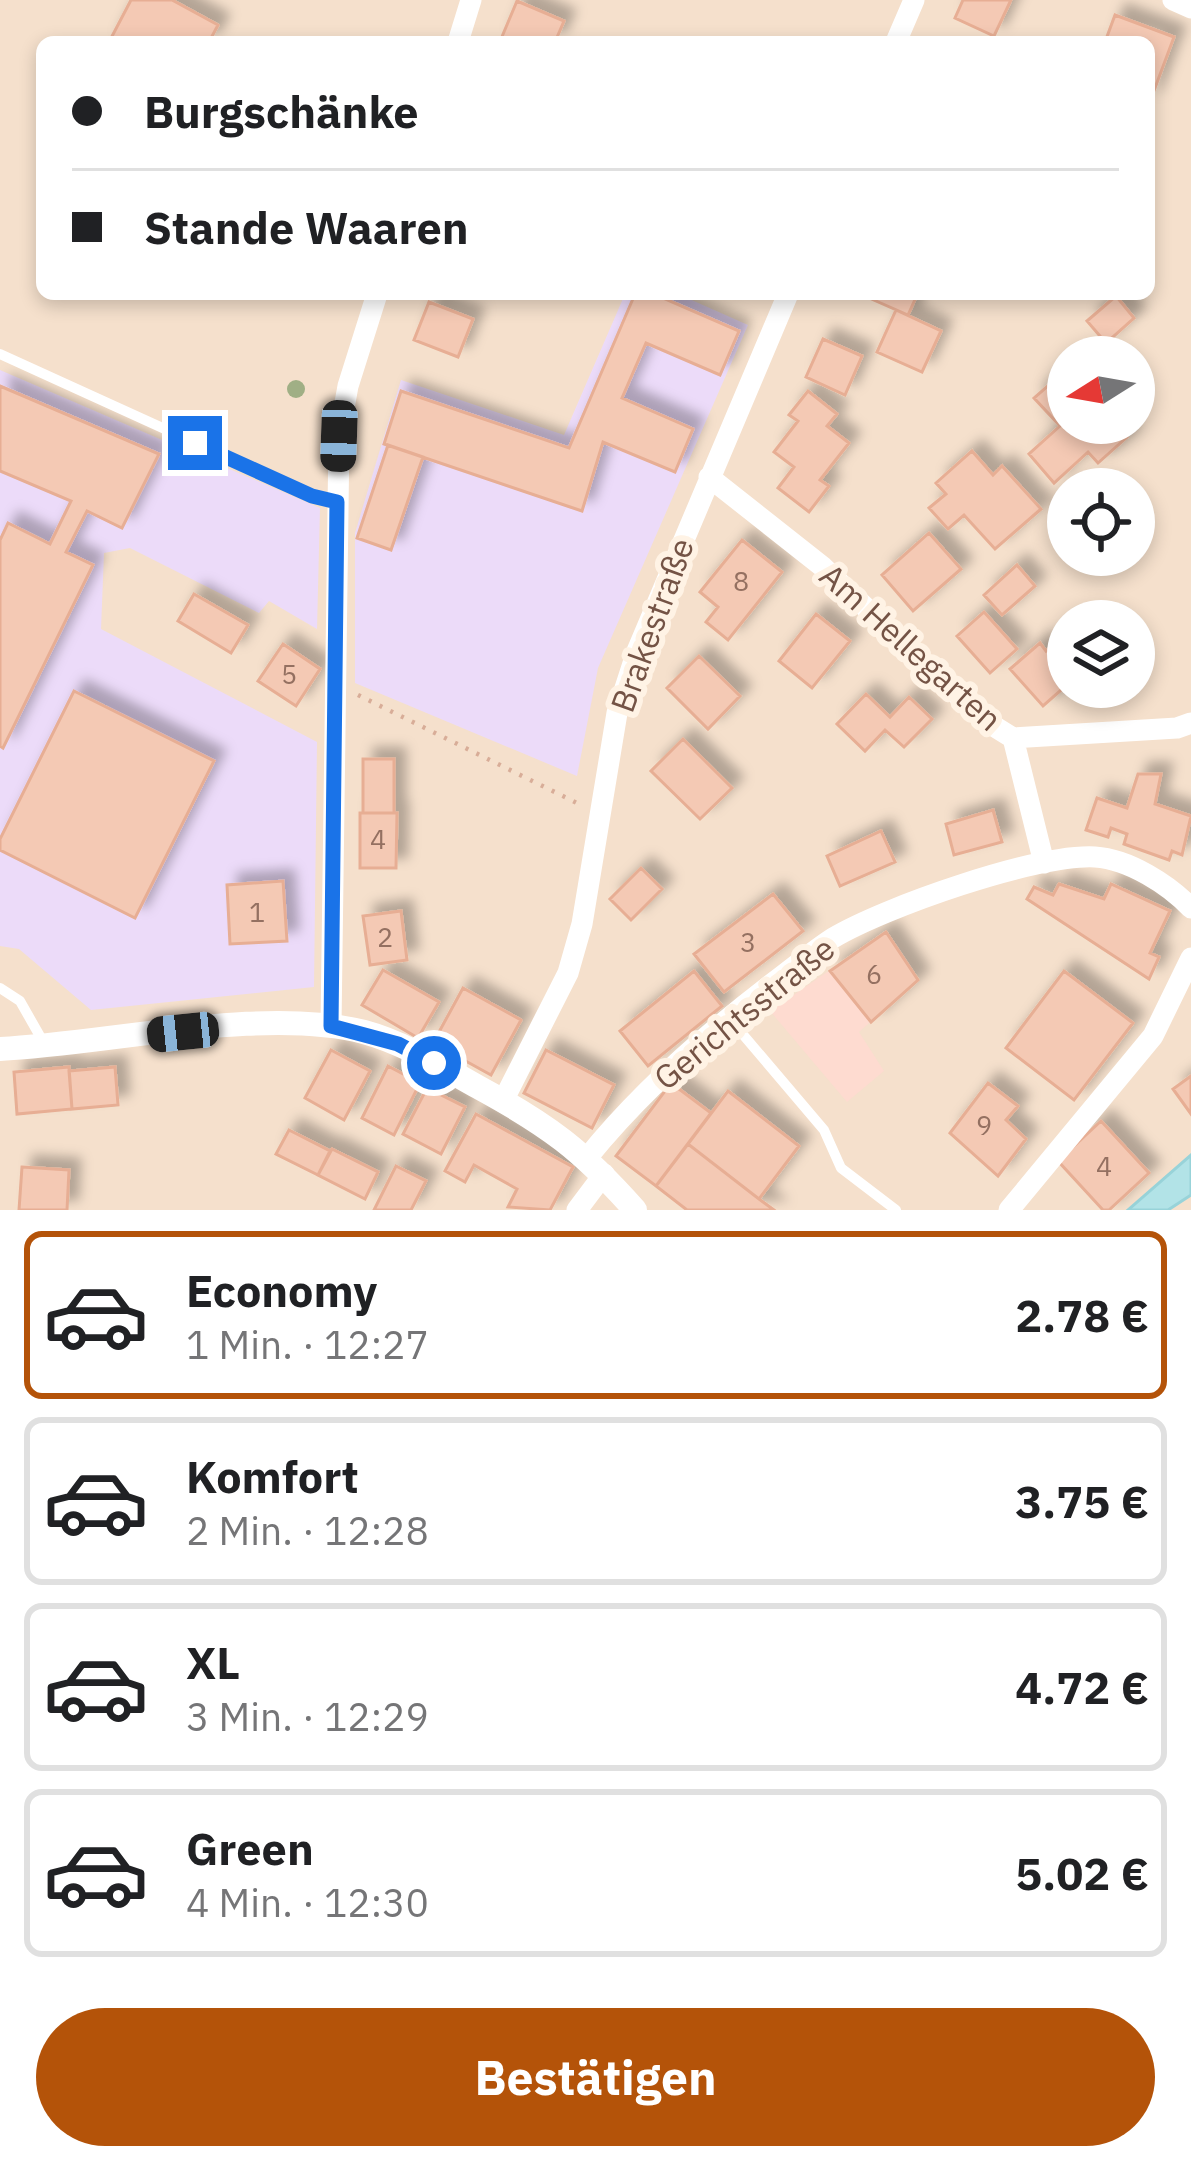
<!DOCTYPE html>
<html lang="de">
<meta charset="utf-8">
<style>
:root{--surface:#fff;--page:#f2f2f2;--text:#202124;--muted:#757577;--line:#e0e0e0;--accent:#b45309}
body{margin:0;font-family:"IBM Plex Sans",sans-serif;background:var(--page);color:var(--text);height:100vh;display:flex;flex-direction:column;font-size:45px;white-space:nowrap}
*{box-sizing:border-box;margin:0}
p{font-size:39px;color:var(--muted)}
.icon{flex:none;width:66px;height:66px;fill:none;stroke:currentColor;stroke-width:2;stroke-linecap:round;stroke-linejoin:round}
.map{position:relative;height:1210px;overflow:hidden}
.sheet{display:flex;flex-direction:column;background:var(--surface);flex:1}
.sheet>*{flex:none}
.hud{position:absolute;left:36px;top:36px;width:1119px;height:264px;border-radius:18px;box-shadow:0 6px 18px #0003;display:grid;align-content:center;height:264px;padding:0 36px;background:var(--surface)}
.needle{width:78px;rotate:259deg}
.fabs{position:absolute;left:1047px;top:336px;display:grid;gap:24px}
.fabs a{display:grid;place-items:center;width:108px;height:108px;border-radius:50%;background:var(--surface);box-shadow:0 6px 18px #0003;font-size:60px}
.end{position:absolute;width:54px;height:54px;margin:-27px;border:15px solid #1a73e8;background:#fff;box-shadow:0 0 0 6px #fff}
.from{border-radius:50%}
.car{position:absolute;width:36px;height:72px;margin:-36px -18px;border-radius:15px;box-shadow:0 0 9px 3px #0007;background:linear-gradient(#222 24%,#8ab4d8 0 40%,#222 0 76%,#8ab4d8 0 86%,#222 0)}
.hud b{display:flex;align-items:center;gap:42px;height:114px;font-size:45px}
.hud b+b{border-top:3px solid var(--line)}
.hud i{width:30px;height:30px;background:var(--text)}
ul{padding:21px 0 0;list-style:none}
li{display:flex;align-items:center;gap:36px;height:168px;margin:0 24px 18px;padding:0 12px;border:6px solid var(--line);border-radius:18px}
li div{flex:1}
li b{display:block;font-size:45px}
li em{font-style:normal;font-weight:800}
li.selected{border-color:var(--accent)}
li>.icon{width:108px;height:108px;stroke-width:1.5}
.action{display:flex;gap:24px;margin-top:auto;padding:24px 36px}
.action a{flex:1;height:138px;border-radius:72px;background:var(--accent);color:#fff;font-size:48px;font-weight:800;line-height:138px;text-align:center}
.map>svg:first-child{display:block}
.residential{fill:#f5e0cc;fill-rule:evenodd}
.commercial{fill:#fedbd0}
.education{fill:#ecdbf9}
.water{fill:#b2e3e7;stroke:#98d3d9;stroke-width:3}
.building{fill:#f4c9b4;stroke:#e7ae94;stroke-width:3;filter:url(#shadow)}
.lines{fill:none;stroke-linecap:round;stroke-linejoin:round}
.path{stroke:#d8ad98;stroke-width:4.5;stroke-dasharray:3 9;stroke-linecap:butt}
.service{stroke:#fff;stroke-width:10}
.minor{stroke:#fff;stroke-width:21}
.tertiary{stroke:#fff;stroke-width:24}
.tree{fill:#a0af85}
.route{stroke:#1a73e8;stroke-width:15}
.labels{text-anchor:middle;stroke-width:12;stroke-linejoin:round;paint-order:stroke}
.number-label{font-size:27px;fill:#947061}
.street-label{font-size:33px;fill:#745345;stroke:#fff3e5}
</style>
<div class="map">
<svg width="1191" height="1210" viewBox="0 0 1191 1210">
<defs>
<filter id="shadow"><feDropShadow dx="11" dy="-11" stdDeviation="6" flood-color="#0004"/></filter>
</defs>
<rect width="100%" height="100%" fill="#fdefdd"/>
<!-- residential -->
<path class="residential" d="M0,0H1191V1210H0ZM42,42H1149V294H42ZM1068,357H1134V423H1068ZM1068,489H1134V555H1068ZM1068,621H1134V687H1068Z"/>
<!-- commercial -->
<path class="commercial" d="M886,932L918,980L859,1032L884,1071L847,1102L770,1011Z"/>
<!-- education -->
<path class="education" d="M625,294H678L748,325L598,668L577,776L355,683V533L401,380L564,435Z
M0,370L320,508L317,629L269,601L259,613L130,548L104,553L101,629L317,742L314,987L91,1010L19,949L0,946Z"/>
<!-- water -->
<path class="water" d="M1191,1155V1195L1168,1210H1128Z"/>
<!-- building -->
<path class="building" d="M131,0H172L218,25L209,42H109Z
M963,0H1011L994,36L955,18Z
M517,1L564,21L555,42L501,39Z
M1115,15L1174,37L1149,104V42H1105Z
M635,294H654L739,331L720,375L646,343L622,398L693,429L675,472L603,442L582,511L384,444L401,391L569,448Z
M868,294H915L917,295L908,315L867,297Z
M1116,296L1134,318L1106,343L1087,321Z
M429,302L473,319L458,357L414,340Z
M896,310L941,331L922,372L877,352Z
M823,339L862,356L845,395L806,377Z
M1067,369L1068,423H1115L1127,437L1098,463L1088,452L1054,483L1029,454L1060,426L1034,398Z
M0,386L159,454L122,528L87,511L66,552L93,565L3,748L0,746V540L8,523L50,544L71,501L0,471Z
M808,391L837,414L827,426L849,443L820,480L829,486L809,512L778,488L794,467L774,452L798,421L789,415Z
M388,445L423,457L391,550L357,538Z
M972,451L993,475L1002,466L1041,509L995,549L964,515L948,529L929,508L946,494L936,483Z
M929,533L961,569L913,611L882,575Z
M742,540L782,572L728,640L706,622L718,607L700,592Z
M1017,565L1035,586L1002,615L984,595Z
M194,594L248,625L231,653L178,621Z
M984,612L1017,649L990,673L957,636Z
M816,614L850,641L812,688L779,661Z
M1068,632V684L1043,706L1010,669L1040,643L1046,651Z
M283,644L320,669L296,706L258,681Z
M699,656L740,696L708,729L667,688Z
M74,691L214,761L135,918L0,850V839Z
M866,694L890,717L909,697L932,719L904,747L885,730L865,751L837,724Z
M683,739L732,788L700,819L651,771Z
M363,759H394V813H363Z
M1138,774H1161L1155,804L1191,816L1182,855L1172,851L1169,860L1124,844L1127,834L1111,828L1108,837L1086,830L1097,798L1127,808Z
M993,810L1002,842L954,855L946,824Z
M360,813H397L396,868H360Z
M881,831L895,862L840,886L827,856Z
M641,868L662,889L631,920L610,899Z
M283,881L287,941L230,944L227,885Z
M1059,884L1104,899L1111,884L1170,911L1150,953L1159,957L1149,979L1027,899L1034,887L1053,895Z
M773,894L803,931L724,992L694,954Z
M401,911L407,960L370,965L363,916Z
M886,932L918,980L871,1022L830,971Z
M383,970L439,1002L418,1038L362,1005Z
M694,971L722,1006L648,1066L620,1031Z
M1064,971L1133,1023L1074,1100L1006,1048Z
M463,988L521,1020L491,1075L433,1043Z
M331,1050L370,1071L344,1120L305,1098Z
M546,1050L614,1085L592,1128L524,1093Z
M388,1066L420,1083L394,1135L362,1118Z
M69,1067L72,1109L17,1114L14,1072Z
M115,1067L118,1105L72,1109L69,1071Z
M1191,1076V1114L1173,1089Z
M671,1083L711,1113L656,1186L616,1156Z
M988,1083L1018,1106L1006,1120L1026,1139L998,1176L950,1133Z
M427,1088L465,1107L441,1154L403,1134Z
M728,1091L799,1146L759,1199L688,1144Z
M476,1114L573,1167L550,1210L508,1207L517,1189L474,1165L465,1182L445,1171Z
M1101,1121L1149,1173L1109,1210H1103L1058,1161Z
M289,1130L330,1151L318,1175L276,1154Z
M688,1144L759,1199L774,1210H687L656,1186Z
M332,1149L378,1172L365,1199L318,1175Z
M396,1166L426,1181L411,1210H374Z
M22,1167L69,1170L67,1210H19Z"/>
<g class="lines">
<!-- path -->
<path class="path" d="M358,695L579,804"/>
<!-- service -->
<path class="service" d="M0,354L312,496L337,502
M0,988L20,1001L45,1045
M728,1017L824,1130L841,1168L896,1210"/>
<!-- minor -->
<path class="minor" d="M1173,0L1191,8
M458,42L471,0
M896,42L914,0
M709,477L823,567L984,720L1013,738L1044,863
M1013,738L1177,728L1191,723
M331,1026L339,436L348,386L377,294
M503,1101L568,973L582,924L617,713L637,651L788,294
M587,1158C641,1091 706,1034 774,982C794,967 813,951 833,938C885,907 1036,854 1095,857C1129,859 1169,885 1191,908
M577,1210L604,1174
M1009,1210L1153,1036L1191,958"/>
<!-- tertiary -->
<path class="tertiary" d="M0,1049C108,1044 262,1006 364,1032C405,1043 442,1067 478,1087C548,1125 582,1150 635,1210"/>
</g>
<!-- trees -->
<circle class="tree" cx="296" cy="389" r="9"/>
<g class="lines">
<!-- route -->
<path class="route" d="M195,443L312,496L337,502L331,1026L398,1044L434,1063"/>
</g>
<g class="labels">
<!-- number labels -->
<g class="number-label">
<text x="741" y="591">8</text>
<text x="289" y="684">5</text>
<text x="378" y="849">4</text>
<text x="257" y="922">1</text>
<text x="385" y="947">2</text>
<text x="748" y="952">3</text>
<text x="874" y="984">6</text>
<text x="984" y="1135">9</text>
<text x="1104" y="1176">4</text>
</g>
<!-- street labels -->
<g class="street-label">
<text transform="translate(652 625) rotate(-70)" y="12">Brakestraße</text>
<text transform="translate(911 647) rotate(42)" y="12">Am Hellegarten</text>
<text transform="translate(744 1013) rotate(-39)" y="12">Gerichtsstraße</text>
</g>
</g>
</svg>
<div class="fabs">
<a><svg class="needle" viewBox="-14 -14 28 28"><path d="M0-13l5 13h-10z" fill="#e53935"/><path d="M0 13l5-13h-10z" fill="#757577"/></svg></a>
<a><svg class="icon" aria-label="locate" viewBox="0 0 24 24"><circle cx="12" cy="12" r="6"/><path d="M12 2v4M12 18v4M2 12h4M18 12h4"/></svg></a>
<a><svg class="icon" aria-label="layers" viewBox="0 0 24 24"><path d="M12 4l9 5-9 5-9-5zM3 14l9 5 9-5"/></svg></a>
</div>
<i class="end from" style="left:434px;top:1063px"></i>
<i class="end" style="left:195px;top:443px"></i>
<i class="car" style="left:339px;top:436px;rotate:182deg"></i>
<i class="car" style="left:183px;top:1032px;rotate:264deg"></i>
<div class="hud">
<b><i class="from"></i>Burgschänke</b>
<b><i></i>Stande Waaren</b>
</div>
</div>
<section class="sheet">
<ul>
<li class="selected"><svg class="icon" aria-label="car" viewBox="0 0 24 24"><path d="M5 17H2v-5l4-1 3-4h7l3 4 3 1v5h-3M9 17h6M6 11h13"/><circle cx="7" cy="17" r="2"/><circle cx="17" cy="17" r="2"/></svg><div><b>Economy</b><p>1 Min. · 12:27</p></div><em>2.78 €</em></li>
<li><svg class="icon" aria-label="car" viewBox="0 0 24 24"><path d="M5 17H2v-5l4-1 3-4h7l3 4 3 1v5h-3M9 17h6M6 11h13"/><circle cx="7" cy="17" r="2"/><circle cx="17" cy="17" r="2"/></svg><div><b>Komfort</b><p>2 Min. · 12:28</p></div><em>3.75 €</em></li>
<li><svg class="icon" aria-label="car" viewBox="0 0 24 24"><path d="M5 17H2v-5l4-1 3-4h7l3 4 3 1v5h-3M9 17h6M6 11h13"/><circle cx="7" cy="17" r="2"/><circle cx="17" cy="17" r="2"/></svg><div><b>XL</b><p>3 Min. · 12:29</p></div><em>4.72 €</em></li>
<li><svg class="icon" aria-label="car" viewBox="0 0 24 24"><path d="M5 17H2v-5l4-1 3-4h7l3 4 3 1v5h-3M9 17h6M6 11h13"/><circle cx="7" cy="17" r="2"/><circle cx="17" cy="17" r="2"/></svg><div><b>Green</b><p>4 Min. · 12:30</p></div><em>5.02 €</em></li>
</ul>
<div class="action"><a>Bestätigen</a></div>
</section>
